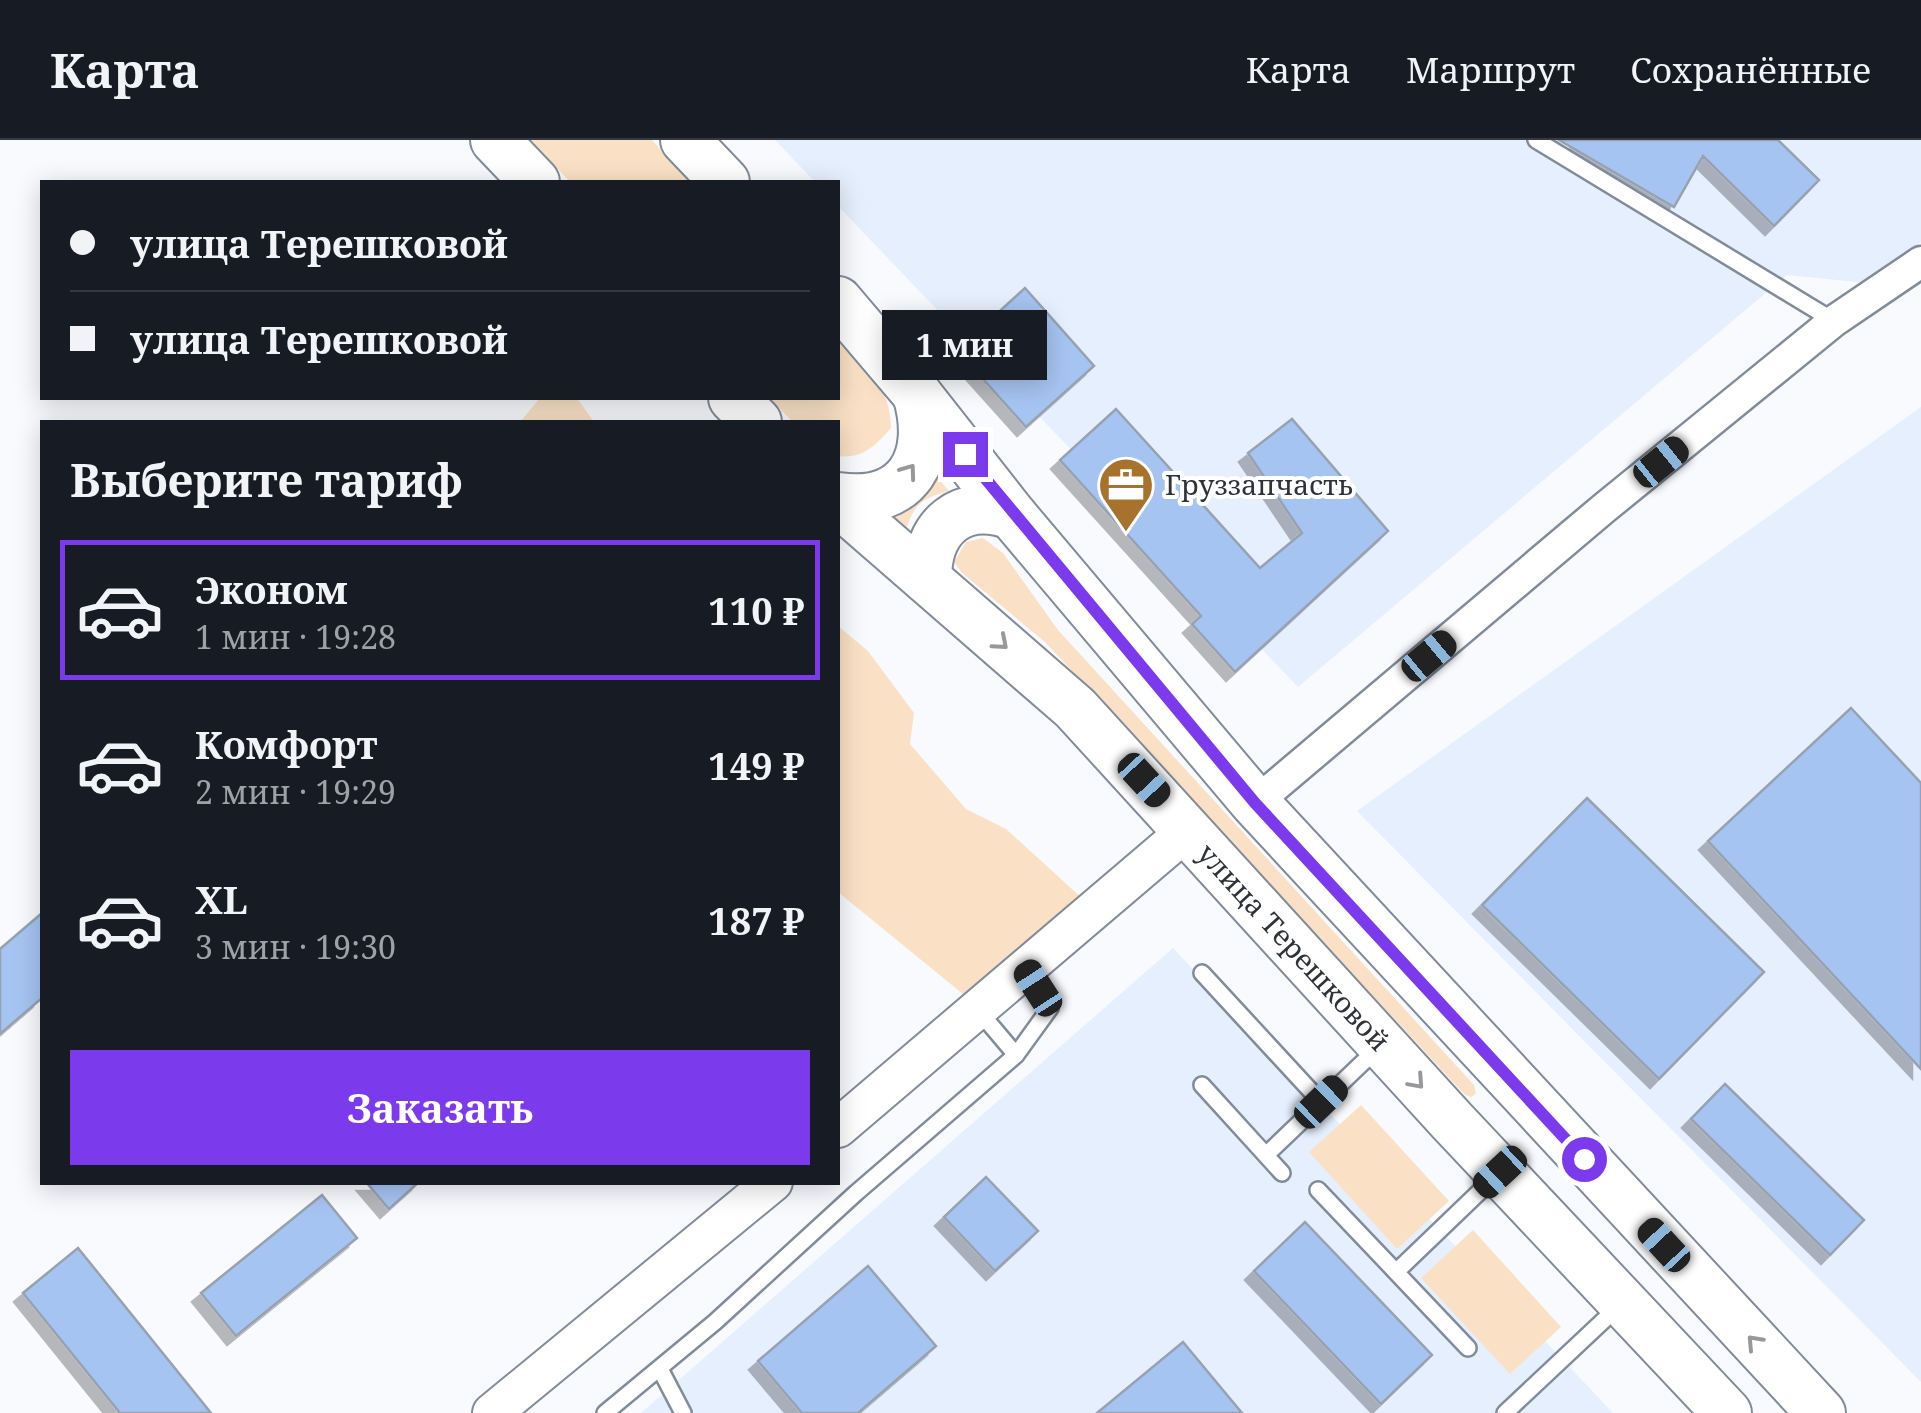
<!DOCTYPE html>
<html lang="ru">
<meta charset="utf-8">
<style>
:root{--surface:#171b24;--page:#20242c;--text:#f1f3f6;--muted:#9ea1a6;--line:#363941;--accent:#7c3aed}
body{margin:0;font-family:"Noto Serif",serif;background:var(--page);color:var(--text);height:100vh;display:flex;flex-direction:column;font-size:38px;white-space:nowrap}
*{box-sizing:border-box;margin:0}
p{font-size:32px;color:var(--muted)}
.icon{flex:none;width:55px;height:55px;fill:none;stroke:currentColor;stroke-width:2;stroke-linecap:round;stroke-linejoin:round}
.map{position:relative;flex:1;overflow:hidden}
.drawer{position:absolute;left:40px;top:280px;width:800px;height:765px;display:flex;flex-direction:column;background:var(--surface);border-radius:0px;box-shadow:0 5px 25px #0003}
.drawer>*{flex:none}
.top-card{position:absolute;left:40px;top:40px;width:800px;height:220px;border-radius:0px;box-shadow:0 5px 25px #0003;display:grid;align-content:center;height:220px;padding:0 30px;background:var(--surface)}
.end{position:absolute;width:45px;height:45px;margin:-22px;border:12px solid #7c3aed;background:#fff;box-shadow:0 0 0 5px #fff}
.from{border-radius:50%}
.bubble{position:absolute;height:70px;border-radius:0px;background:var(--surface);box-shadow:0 5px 25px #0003;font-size:32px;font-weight:700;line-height:70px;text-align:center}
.car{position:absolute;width:30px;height:60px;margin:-30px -15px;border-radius:12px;box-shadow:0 0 8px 2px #0007;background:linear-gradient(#222 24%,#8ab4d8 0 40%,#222 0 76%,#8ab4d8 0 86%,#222 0)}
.top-card b{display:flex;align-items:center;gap:35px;height:95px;font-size:38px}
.top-card b+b{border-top:2px solid var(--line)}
.top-card i{width:25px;height:25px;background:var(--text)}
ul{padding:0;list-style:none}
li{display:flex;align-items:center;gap:30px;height:140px;margin:0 20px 15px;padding:0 10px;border:5px solid transparent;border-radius:0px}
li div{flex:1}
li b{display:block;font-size:38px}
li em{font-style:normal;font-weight:700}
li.active{border-color:var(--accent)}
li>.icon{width:90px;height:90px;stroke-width:1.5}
h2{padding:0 30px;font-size:45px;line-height:120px}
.cta{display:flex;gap:20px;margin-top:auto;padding:20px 30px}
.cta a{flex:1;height:115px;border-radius:0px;background:var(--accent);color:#fff;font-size:40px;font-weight:700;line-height:115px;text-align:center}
header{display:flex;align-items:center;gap:60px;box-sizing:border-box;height:140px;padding:0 50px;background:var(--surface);border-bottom:2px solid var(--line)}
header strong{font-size:48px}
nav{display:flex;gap:55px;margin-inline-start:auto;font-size:35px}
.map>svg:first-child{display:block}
.built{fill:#e6effd}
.green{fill:#fae1c6}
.building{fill:#a6c4f2;stroke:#97a1b0;stroke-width:2.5;filter:url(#shadow)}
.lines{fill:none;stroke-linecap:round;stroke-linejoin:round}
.service-casing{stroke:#828b9a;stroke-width:20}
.minor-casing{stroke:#828b9a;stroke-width:35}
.tertiary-casing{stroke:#828b9a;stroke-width:42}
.primary-casing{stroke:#828b9a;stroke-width:52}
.service{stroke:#fff;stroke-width:15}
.minor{stroke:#fff;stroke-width:30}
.tertiary{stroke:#fff;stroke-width:38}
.primary{stroke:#fff;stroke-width:48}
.oneway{stroke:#96989c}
.route{stroke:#7c3aed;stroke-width:12}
.labels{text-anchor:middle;stroke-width:8;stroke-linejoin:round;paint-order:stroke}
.poi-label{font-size:28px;fill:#2e3239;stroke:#fff;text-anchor:start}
.street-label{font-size:28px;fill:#2e3239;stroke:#fff}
</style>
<header>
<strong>Карта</strong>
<nav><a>Карта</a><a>Маршрут</a><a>Сохранённые</a></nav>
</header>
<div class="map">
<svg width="1921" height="1273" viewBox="0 0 1921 1273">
<defs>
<filter id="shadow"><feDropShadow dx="-9" dy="9" stdDeviation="0" flood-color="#0004"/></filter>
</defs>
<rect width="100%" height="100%" fill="#f8fafd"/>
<!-- built -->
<path class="built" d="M775,0H1921V102L1867,143L1787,135L1298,547L838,66V42H815Z
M1921,267V1242L1357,671Z
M1173,808L1613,1273H641Z"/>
<!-- green -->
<path class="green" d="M531,0H652L691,42H570Z
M838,199C864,227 891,246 891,288C875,306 863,319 838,316V282H793L769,258H838Z
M540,258H577L594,282H520Z
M926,324L949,351C923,358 913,364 906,391L883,368Z
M983,398L1003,413L1058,490L1474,945L1476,953L1472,957L1465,955L1045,502L962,433L954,422L966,402Z
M838,486L868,511L914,573L910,604L966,669L1006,689L1084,760L969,859L838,752Z
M1361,965L1449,1061L1397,1109L1309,1012Z
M1473,1090L1561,1187L1510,1234L1421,1138Z"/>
<!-- building -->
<path class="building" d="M1559,0H1778L1819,40L1774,86L1703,16L1674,67Z
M1025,148L1094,226L1026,287L957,210Z
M1116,269L1260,428L1302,393L1248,313L1292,279L1388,391L1235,532L1192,484L1201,476L1060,320Z
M1851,568L1921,643V929L1708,701Z
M1587,658L1764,832L1659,939L1482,765Z
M42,773V858L0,894V809Z
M1725,944L1864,1080L1830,1115L1691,979Z
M986,1037L1038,1091L995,1131L944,1077Z
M366,1042H419L389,1069Z
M322,1055L357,1098L236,1196L201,1153Z
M1305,1082L1432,1215L1381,1264L1254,1131Z
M78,1108L211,1273H120L23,1153Z
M868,1126L936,1206L858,1273H802L758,1221Z
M1183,1202L1242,1273H1097Z"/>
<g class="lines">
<!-- service casing -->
<g class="service-casing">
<path id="service" d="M1536,0L1834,181
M1202,833L1321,962
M978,870L1016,915
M1202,945L1282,1033
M1266,1015L1379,907
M1318,1050L1396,1132
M1468,1208L1396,1132L1497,1035
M660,1229L683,1273
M605,1273L715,1182L856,1053L1016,915L1050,868L1026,829
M1505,1273L1620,1165"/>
</g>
<!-- minor casing -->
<g class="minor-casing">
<path id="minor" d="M1255,663L1603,369L1834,181L1921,122"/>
</g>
<!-- tertiary casing -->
<g class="tertiary-casing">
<path id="tertiary" d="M838,988L1189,689
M492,1273L773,1042"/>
</g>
<!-- primary casing -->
<g class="primary-casing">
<g id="primary">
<path d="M495,0L535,42"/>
<path d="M685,0L725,42"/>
<path d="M838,161L917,254L1012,375L1255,663L1821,1273"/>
<path d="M733,258L757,282"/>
<path d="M838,357C909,367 936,317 917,254"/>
<path id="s1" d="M838,362L1075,568L1452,981L1727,1273"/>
<path d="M927,439C927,386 961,357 1012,375"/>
</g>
</g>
<!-- service -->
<use href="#service" class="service"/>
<!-- minor -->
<use href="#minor" class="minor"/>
<!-- tertiary -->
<use href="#tertiary" class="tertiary"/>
<!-- primary -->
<use href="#primary" class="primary"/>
</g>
<!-- one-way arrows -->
<defs><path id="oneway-chevron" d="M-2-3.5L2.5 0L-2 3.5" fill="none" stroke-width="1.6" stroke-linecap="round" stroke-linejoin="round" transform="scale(2.5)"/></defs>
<g class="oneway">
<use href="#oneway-chevron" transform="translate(909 331) rotate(-54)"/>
<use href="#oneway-chevron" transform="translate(1001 503) rotate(41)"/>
<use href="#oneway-chevron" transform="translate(1417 942) rotate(48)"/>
<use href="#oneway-chevron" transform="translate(1754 1202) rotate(-133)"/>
</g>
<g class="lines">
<!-- route -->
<path class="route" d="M965,314L1255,663L1584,1019"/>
</g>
<!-- icons -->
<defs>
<g id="office-pin" transform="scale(2.875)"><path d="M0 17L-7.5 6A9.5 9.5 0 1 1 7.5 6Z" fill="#a7722c" stroke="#fff"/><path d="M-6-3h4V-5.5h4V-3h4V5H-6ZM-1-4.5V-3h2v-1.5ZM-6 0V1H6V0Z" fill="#fff"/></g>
</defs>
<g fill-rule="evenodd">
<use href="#office-pin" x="1126" y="345"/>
</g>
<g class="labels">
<!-- poi labels -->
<g class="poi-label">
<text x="1165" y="355">Груззапчасть</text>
</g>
<!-- street labels -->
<g class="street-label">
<text dy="10" stroke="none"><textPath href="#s1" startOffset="638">улица Терешковой</textPath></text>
</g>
</g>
</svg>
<i class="end from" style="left:1584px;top:1019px"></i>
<i class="end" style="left:965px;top:314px"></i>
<div class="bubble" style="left:882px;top:170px;width:165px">1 мин</div>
<i class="car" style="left:1661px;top:322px;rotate:51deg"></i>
<i class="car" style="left:1429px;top:516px;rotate:50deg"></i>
<i class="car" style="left:1144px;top:640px;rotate:137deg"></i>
<i class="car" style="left:1038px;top:848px;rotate:327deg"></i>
<i class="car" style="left:1321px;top:962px;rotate:46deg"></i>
<i class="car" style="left:1500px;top:1032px;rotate:227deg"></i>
<i class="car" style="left:1664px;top:1105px;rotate:317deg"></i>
<div class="top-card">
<b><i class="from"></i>улица Терешковой</b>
<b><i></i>улица Терешковой</b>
</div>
<section class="drawer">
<h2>Выберите тариф</h2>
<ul>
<li class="active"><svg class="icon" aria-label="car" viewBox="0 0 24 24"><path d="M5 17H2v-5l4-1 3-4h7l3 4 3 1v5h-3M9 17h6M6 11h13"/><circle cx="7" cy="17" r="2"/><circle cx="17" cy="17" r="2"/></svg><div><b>Эконом</b><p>1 мин · 19:28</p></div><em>110 ₽</em></li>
<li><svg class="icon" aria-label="car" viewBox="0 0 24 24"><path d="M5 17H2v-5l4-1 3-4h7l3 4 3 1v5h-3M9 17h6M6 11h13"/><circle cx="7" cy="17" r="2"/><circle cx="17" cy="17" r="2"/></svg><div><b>Комфорт</b><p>2 мин · 19:29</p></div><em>149 ₽</em></li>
<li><svg class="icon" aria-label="car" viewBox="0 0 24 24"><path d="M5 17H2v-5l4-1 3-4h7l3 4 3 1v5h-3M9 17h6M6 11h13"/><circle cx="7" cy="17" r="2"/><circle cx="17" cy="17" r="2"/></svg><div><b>XL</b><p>3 мин · 19:30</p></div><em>187 ₽</em></li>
</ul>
<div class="cta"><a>Заказать</a></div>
</section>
</div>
